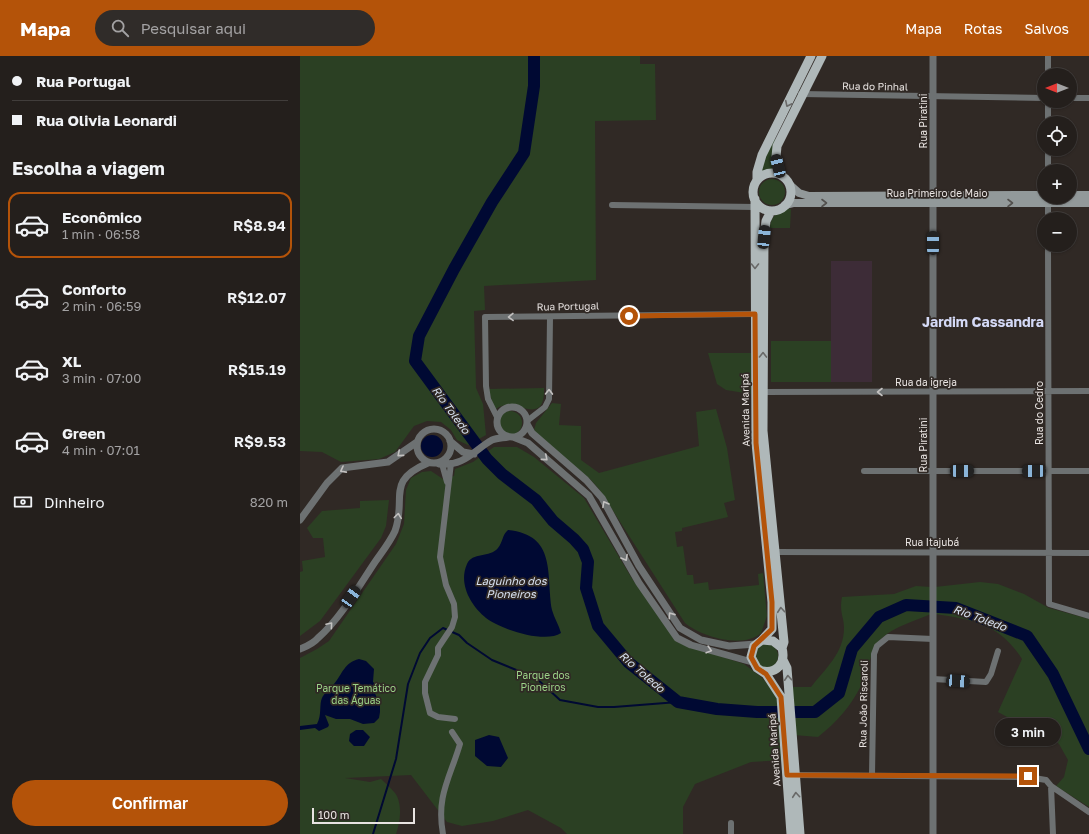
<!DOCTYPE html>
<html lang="pt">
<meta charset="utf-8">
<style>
:root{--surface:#241f1c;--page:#302c29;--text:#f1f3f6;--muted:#a3a2a3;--line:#413d3b;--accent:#b45309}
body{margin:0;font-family:"Golos Text",sans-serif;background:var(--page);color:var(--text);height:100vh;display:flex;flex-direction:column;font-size:15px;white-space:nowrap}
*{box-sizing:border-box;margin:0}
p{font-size:13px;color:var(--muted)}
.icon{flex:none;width:22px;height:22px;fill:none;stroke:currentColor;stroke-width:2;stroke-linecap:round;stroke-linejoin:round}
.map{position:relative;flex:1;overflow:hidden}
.side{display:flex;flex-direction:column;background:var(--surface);width:300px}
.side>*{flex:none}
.top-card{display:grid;align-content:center;height:88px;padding:0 12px;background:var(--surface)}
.needle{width:26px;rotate:270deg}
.tools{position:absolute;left:737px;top:12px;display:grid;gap:8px}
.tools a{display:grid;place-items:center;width:40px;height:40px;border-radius:50%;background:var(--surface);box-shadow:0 1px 3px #0004,0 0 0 1px var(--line);font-size:20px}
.scale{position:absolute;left:12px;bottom:10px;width:103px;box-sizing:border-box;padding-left:4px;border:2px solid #e8e3e1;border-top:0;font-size:11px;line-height:14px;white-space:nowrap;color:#e8e3e1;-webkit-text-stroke:3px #302925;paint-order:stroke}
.end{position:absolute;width:18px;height:18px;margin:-9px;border:5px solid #b45309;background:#fff;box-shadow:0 0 0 2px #fff}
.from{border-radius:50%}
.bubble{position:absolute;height:28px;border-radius:14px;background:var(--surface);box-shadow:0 1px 3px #0004,0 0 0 1px var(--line);font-size:13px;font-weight:600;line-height:28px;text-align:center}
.car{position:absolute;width:12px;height:24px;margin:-12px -6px;border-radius:5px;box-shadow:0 0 3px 1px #0007;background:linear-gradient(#222 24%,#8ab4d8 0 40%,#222 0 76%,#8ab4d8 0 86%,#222 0)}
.top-card b{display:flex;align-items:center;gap:14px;height:38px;font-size:15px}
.top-card b+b{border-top:1px solid var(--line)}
.top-card i{width:10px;height:10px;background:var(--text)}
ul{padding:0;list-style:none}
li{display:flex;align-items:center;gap:12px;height:66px;margin:0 8px 6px;padding:0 4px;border:2px solid transparent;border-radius:12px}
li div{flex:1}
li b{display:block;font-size:15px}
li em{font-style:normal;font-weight:600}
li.selected{border-color:var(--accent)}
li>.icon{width:36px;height:36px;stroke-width:1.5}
h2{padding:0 12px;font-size:18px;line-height:48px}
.pay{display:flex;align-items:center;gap:10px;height:44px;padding:0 12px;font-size:15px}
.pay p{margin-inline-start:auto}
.primary-button{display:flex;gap:8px;margin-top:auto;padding:8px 12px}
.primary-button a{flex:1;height:46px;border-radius:24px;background:var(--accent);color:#fff;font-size:16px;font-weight:600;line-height:46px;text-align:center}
header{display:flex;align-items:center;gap:24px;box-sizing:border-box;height:56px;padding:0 20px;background:var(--accent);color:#fff}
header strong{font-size:19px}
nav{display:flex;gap:22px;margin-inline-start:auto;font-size:14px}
.search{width:280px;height:36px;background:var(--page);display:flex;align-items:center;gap:10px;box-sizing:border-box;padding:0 14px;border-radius:22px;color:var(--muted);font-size:15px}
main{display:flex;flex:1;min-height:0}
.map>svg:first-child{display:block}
.industrial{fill:#3d2c37}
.green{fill:#2b4023}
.water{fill:#000933}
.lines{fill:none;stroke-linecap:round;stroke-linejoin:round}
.stream{stroke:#000933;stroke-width:2}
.river{stroke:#000933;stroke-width:12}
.minor{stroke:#6d7172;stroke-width:6}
.tertiary{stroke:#6d7172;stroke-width:7}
.secondary{stroke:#92999a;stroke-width:8}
.primary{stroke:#afb8b9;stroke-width:9}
.oneway{stroke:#696968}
.oneway2{stroke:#52504e}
.oneway3{stroke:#c3c1c0}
.route{stroke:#b45309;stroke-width:5}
.labels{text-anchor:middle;stroke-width:3.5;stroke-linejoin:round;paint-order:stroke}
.street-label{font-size:10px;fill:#e8e3e1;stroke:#302925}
.park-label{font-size:10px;fill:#9bd287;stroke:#302925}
.water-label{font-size:11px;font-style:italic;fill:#d8e2f2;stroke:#302925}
.district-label{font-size:14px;font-weight:bold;fill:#d4d9f6;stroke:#302925}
</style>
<header>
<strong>Mapa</strong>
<div class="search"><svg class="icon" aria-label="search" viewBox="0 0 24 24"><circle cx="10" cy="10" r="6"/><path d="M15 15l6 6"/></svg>Pesquisar aqui</div>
<nav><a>Mapa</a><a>Rotas</a><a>Salvos</a></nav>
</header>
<main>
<section class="side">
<div class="top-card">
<b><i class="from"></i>Rua Portugal</b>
<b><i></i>Rua Olivia Leonardi</b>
</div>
<h2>Escolha a viagem</h2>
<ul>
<li class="selected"><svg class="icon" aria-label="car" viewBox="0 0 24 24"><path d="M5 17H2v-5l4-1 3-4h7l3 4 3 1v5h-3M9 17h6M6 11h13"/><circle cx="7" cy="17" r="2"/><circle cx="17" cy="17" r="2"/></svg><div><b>Econômico</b><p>1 min · 06:58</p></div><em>R$8.94</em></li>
<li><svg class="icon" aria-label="car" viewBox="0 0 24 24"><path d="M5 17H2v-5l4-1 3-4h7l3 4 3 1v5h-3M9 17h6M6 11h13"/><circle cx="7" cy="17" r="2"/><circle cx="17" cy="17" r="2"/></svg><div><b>Conforto</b><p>2 min · 06:59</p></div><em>R$12.07</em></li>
<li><svg class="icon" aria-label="car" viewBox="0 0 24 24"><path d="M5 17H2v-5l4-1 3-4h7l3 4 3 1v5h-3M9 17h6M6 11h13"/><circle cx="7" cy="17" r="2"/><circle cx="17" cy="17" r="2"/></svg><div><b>XL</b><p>3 min · 07:00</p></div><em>R$15.19</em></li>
<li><svg class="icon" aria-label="car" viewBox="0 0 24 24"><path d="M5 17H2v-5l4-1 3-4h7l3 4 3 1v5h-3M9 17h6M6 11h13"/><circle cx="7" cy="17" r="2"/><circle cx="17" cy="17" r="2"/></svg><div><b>Green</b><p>4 min · 07:01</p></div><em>R$9.53</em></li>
</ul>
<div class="pay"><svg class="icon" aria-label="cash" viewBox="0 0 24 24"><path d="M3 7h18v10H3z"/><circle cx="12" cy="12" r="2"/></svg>Dinheiro<p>820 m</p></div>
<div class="primary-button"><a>Confirmar</a></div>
</section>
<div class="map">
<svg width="789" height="778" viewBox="0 0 789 778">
<rect width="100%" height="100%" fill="#302925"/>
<!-- industrial -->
<path class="industrial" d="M531,205H572V326H531Z"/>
<!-- green -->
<path class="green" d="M0,0H340V8H355L356,64L295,65L296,224L184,230L185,254L174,255L176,332L183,348L186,379L168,389L157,384L151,374L141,366L127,365L114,370L95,396L79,403L41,406L22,396L0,395Z
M474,82L476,84V114L466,115L460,118L466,100Z
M459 136a13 13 0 1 1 26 0a13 13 0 1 1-26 0Z
M484,153H491L490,172H470C470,163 476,156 484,153Z
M471,285H531V326H471Z
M408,297H451V338L426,334L417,328Z
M244,332C245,375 212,337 195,354L188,333Z
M252,347L261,348L259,369L281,370V404L299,417L399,390L396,356L416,353L427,392L435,444L424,447L428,461L382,472V475L375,476L377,491L383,490L387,519H393L394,528L408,526L409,534L459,529L458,518L463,517L467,560L461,577C443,593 402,581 385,567L299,433L291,424L237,378L234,374L236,367Z
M198 367a12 12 0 1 1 24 0a12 12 0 1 1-24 0Z
M194,391H217L234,401L284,442L331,521L377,586L444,608L460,620L481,641L486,704L451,706L395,728L383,751V778H267L261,772L228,754L193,765L162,770L147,766L111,719L45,722L70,726L81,723C86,728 91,732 95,737C103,748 100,767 96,778H0V602L17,593L29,585L96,488L104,468L106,434L111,422L122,416L131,415L143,423L154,420L155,413L173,406Z
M89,444L86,470L81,482L20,565L0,580V516L3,515L2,505L25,501L23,482H13L7,472L22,455L60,452V445Z
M680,526L698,528L724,538L749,552L789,563V751L756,730L764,721L768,704L759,688L739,669L709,662L698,656L722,603C699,567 673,564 635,558V531Z
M616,530L631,531V558C615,565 595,570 582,582C569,595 569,615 561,630C550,651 537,666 518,681L494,679L490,631H511C525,613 544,597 544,572C544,560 539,557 542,541L594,538Z
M454 600a12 12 0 1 1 24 0a12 12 0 1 1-24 0Z"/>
<!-- water -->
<path class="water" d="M121 390a11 11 0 1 1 22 0a11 11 0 1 1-22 0Z
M208,474C257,479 246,518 252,554C254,562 259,569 261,577C245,588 200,573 186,562C171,550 158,528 167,508C172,496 190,502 198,492C203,486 202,479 208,474Z
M59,603L66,605L74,613L73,626L78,630L74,635L80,649V656L79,662L74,667L63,668L50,663H36L25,659L29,669L28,671L19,675L15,672L0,674V670L17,668C22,659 19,648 22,642C24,637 30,633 34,628C43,617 44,607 59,603Z
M56,674H63L70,681L64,690H54L49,685L50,678Z
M189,679L199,681L208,702L201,711L187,710L175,700V684Z"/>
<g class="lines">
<!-- stream -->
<path class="stream" d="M73,778L96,703L108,628L120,597L130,582L143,572L159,579L167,587L192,604L236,622L260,644L298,651H314L378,646"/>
<!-- river -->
<path class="river" d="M234,0V30L224,97L192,146L154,213L119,280L115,305L187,403L202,418L236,444L253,465L274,483L283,493L288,506L286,532L298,570L328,606L378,646L417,653L457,656H515L539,637L552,593L579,561L606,549L656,552L727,580L753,618L789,693"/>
<!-- minor -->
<path class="minor" d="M748,0V19
M501,38L744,42
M770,42H789
M748,45V67
M748,93V115
M748,141V163
M312,149L455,151
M748,189L749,548L789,560
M463,336L789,335
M197,361L188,343L186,330L185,261L455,258
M227,365L245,351L249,343L250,261
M151,407L140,501L146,529L154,548L155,561L152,571L138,592V599L125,626V637L130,657L138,661L155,663
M142,408L147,426
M564,415H789
M475,496L789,497
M633,623L686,626L691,618L698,595
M492,719L728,721L746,724L751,730L789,756
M572,719L574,598L577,590L588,581L633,583
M751,730L753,778
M143,778C136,740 150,722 160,688L152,676
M431,778V767"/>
<!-- tertiary -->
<path class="tertiary" d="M197 366a15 15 0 1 1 30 0a15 15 0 1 1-30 0Z
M227,368L232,377L286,424L302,442L339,510L380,572L401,584L429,590L456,588
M117 390a17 17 0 1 1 34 0a17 17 0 1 1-34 0Z
M213,381L228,387L289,440L339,527L377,582L391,589L452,606
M150,385L163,396L174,398
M139,408C164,411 174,394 192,384C197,382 203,382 208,381
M0,464L27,427L42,412L88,406L117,386
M0,593C7,590 13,588 18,582C40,563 59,530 75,506C82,496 90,486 95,475C107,442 85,425 128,407
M633,778V0"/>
<!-- secondary -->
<path class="secondary" d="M490,129L499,137L509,140L744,139
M770,139H789
M485,149L493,147H789"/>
<!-- primary -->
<path class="primary" d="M453 136a19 19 0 1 1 38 0a19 19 0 1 1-38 0Z
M480,118L476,101L477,90L522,0
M457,124V116L462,99L511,0
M455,143L456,387L472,546V573L462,584
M471,155L466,165L464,181L463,375L484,586L482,592
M483,604L487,612L500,778
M462,615C477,618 486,607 482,592L473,585L462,584L454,590L451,601L457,612L466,618L481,641L491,778"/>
</g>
<!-- one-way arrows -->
<defs><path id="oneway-chevron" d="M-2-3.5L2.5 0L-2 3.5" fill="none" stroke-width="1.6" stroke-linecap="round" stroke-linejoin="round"/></defs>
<g class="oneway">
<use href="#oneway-chevron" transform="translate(488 48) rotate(116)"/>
<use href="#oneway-chevron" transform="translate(455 210) rotate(90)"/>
<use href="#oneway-chevron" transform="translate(463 299) rotate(-89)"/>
<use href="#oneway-chevron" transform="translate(481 554) rotate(-95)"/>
<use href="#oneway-chevron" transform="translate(488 622) rotate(-94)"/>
<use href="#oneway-chevron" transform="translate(496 739) rotate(-95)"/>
</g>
<g class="oneway2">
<use href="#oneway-chevron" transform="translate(524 147)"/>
<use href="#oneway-chevron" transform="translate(710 147)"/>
</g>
<g class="oneway3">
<use href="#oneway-chevron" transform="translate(211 261) rotate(179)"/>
<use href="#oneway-chevron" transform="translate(249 336) rotate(-89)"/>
<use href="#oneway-chevron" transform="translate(580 336) rotate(180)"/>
<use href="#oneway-chevron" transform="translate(100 398) rotate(140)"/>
<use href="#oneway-chevron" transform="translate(245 402) rotate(40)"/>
<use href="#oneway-chevron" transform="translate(43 414) rotate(152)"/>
<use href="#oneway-chevron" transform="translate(305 448) rotate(-119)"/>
<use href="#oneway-chevron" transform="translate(98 460) rotate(-83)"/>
<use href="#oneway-chevron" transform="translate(325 502) rotate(61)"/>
<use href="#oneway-chevron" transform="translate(371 559) rotate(-125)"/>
<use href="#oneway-chevron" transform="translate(30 569) rotate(-50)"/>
<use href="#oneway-chevron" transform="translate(409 594) rotate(16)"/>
</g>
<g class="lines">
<!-- route -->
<path class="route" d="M329,260L455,258L456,387L472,546V573L454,590L451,601L457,612L466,618L481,641L487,719L728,720"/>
</g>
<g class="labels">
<!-- street labels -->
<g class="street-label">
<text transform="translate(575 30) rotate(1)" y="4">Rua do Pinhal</text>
<text transform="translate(623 65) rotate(-90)" y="4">Rua Piratini</text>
<text x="637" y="141">Rua Primeiro de Maio</text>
<text transform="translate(268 250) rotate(-1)" y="4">Rua Portugal</text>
<text x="626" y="330">Rua da igreja</text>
<text transform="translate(445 354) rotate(-91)" y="4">Avenida Maripá</text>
<text transform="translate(739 357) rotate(-90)" y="4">Rua do Cedro</text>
<text transform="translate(623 389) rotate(-90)" y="4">Rua Piratini</text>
<text x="632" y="490">Rua Itajubá</text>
<text transform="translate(563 648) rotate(-89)" y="4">Rua João Riscaroli</text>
<text transform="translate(474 694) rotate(-94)" y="4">Avenida Maripá</text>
</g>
<!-- park labels -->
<g class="park-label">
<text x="243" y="623">Parque dos<tspan x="243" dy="12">Pioneiros</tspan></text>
<text x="56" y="636">Parque Temático<tspan x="56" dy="12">das Águas</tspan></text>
</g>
<!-- water labels -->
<g class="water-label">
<text transform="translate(151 354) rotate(54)" y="4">Rio Toledo</text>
<text x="211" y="529">Laguinho dos<tspan x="211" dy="13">Pioneiros</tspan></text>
<text transform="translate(680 562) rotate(20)" y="4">Rio Toledo</text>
<text transform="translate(342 616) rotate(41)" y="4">Rio Toledo</text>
</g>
<!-- district labels -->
<g class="district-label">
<text x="683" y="271">Jardim Cassandra</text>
</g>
</g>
</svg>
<div class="tools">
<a><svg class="needle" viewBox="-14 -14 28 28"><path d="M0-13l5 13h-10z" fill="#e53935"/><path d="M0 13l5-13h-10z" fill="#a3a2a3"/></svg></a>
<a><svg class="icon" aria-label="locate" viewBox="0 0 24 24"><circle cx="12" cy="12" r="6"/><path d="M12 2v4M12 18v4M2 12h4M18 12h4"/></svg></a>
<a>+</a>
<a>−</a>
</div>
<div class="scale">100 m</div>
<i class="end from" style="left:329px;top:260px"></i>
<i class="end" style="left:728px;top:720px"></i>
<div class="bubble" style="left:695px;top:662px;width:66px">3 min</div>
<i class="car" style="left:478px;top:110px;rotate:346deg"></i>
<i class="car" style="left:464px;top:181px;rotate:6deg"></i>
<i class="car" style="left:633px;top:187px;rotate:0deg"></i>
<i class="car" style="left:662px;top:415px;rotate:90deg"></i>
<i class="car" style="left:734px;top:415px;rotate:270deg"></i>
<i class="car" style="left:51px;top:541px;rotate:35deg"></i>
<i class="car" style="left:658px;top:625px;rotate:94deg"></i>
</div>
</main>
